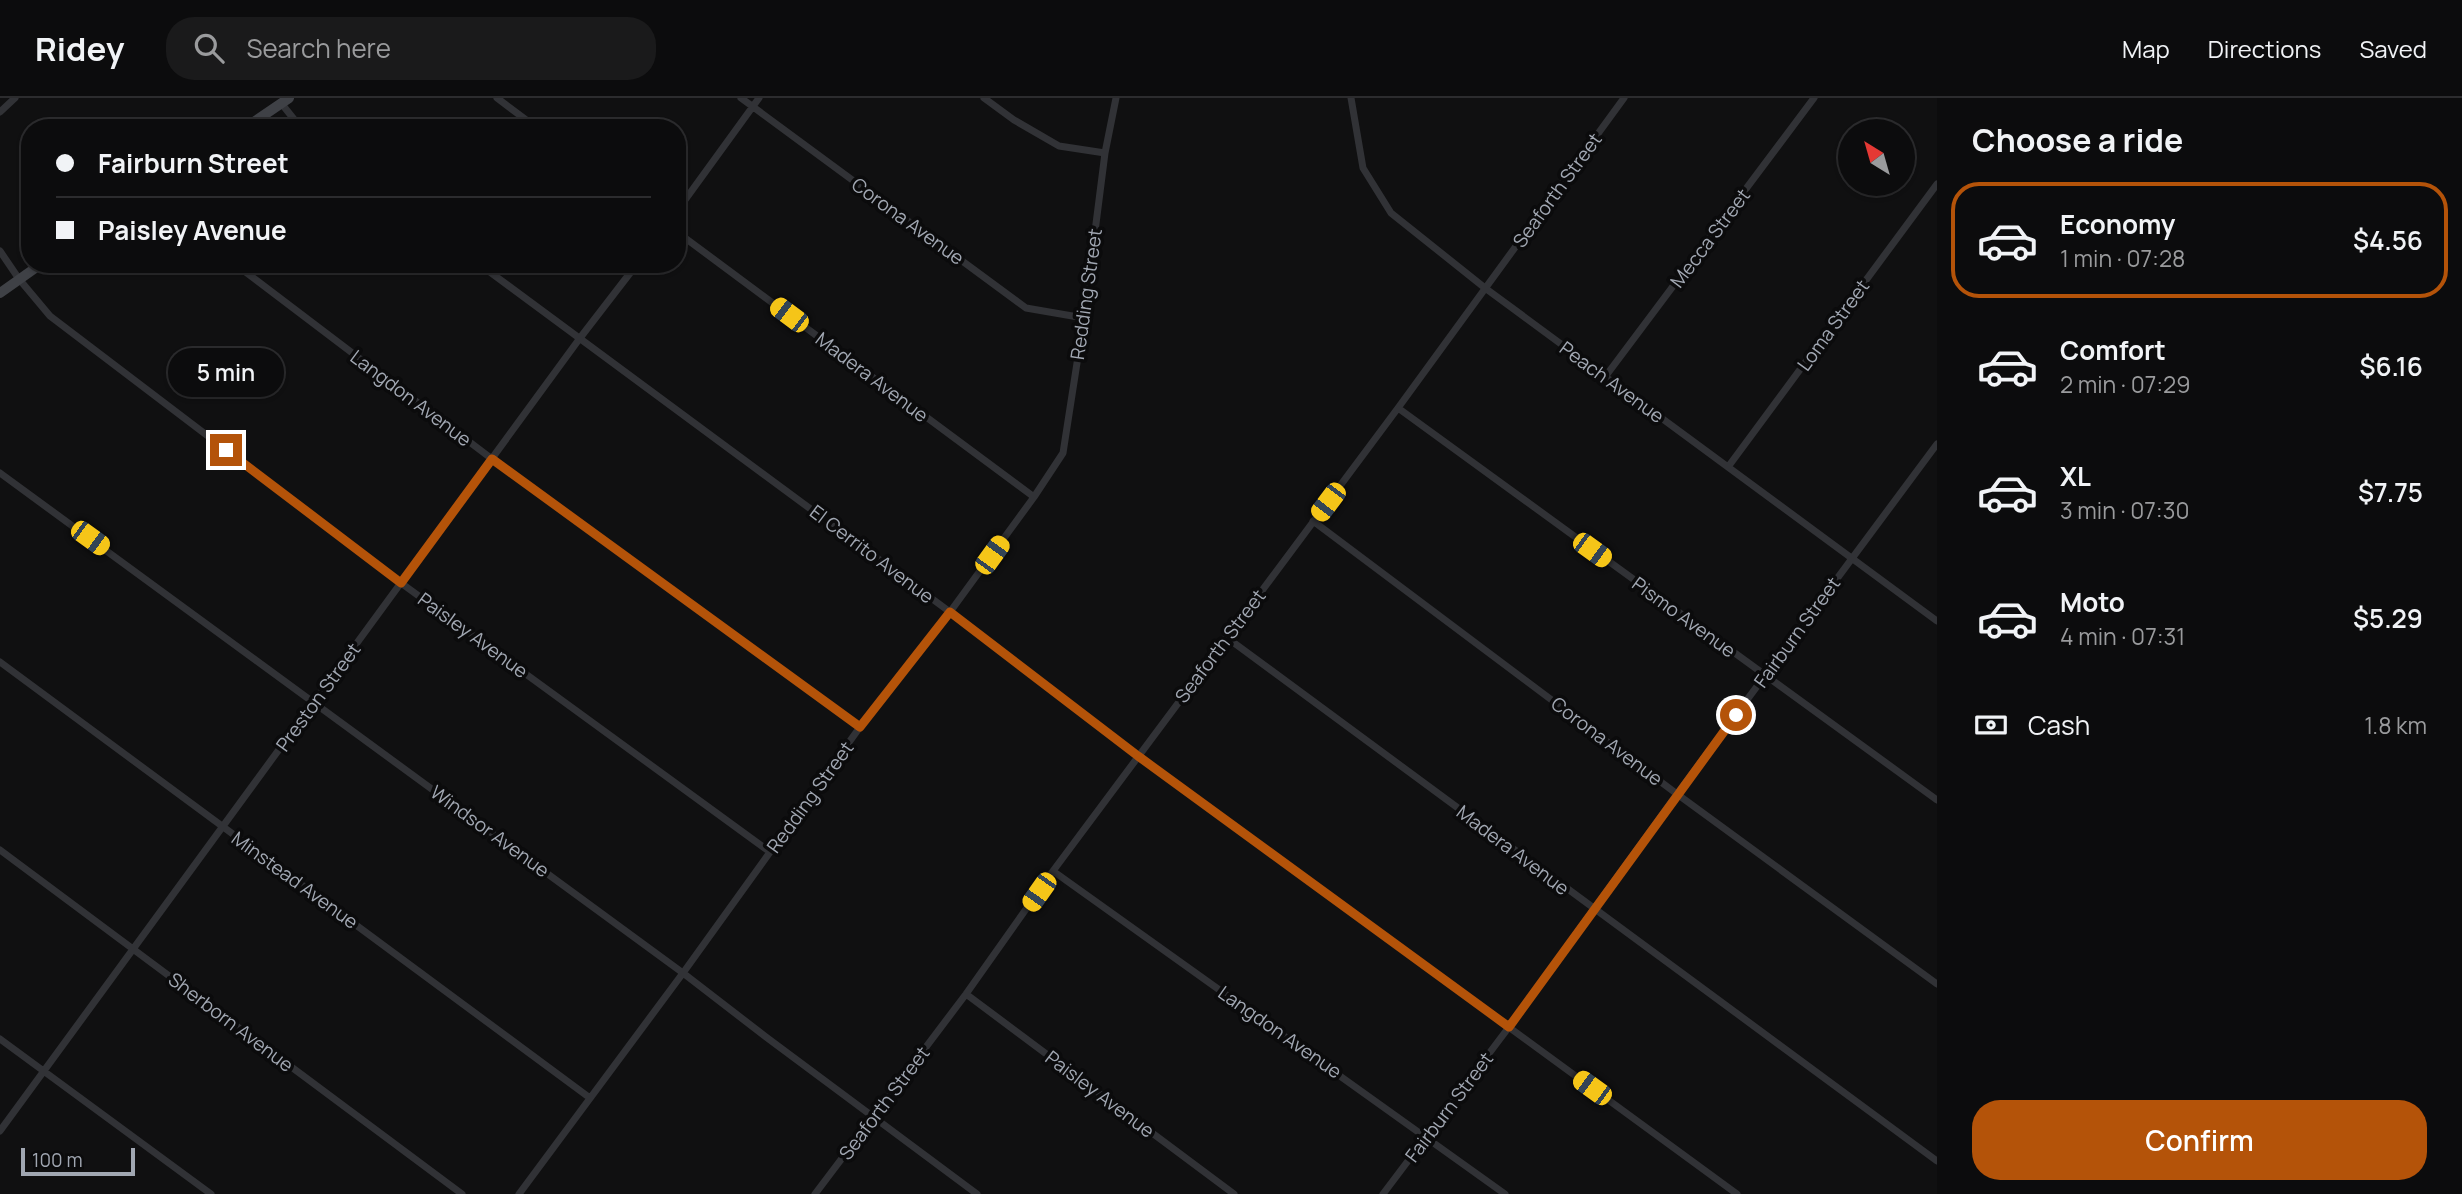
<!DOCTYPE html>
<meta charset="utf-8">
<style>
:root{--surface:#0c0c0d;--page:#1a1a1b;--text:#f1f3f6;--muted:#9a9b9d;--line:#2c2c2e;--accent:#b45309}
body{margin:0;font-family:Manrope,sans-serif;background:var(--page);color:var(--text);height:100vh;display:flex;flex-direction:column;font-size:26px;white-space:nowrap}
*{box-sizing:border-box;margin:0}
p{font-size:23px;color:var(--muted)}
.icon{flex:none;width:38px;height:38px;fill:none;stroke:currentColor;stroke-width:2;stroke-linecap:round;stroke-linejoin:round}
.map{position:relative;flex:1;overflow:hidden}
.drawer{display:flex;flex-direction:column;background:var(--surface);width:525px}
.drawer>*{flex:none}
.banner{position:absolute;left:21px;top:21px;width:665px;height:154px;border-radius:28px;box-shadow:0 2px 5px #0004,0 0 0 2px var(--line);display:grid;align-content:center;height:154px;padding:0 35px;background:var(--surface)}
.needle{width:46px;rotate:323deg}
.buttons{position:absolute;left:1838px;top:21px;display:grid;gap:14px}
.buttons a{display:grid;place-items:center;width:77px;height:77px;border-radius:50%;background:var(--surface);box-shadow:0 2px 5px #0004,0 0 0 2px var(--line);font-size:35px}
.scale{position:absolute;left:21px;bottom:18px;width:114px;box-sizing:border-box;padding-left:7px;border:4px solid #a1a7b2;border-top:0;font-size:19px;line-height:24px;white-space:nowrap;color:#a1a7b2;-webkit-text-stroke:5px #0b0b0c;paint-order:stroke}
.end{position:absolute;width:32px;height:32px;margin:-16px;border:9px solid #b45309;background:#fff;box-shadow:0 0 0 4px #fff}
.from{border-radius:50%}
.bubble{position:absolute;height:49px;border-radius:24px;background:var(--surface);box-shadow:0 2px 5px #0004,0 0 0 2px var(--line);font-size:23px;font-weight:600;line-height:49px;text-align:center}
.car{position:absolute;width:21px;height:42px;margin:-21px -10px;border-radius:9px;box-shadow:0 0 5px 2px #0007;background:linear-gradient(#f5c518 24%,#345 0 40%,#f5c518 0 76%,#345 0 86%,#f5c518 0)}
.banner b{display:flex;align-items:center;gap:24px;height:66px;font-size:26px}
.banner b+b{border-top:2px solid var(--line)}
.banner i{width:18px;height:18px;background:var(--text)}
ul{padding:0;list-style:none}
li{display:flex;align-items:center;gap:21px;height:116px;margin:0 14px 10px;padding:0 21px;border:4px solid transparent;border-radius:28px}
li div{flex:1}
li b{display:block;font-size:26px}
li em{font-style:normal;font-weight:600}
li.current{border-color:var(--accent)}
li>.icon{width:63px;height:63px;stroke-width:1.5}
h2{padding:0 35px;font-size:32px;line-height:84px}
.pay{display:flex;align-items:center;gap:18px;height:77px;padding:0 35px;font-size:26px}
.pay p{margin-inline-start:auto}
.primary-button{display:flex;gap:14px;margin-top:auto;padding:14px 35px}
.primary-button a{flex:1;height:80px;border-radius:28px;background:var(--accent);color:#fff;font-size:28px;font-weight:600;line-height:80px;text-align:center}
header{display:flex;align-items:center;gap:42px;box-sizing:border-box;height:98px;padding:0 35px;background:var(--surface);border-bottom:2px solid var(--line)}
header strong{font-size:33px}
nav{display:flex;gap:38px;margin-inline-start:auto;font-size:24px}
.search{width:490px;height:63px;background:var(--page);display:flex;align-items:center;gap:18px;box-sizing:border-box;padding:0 24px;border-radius:28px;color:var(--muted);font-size:26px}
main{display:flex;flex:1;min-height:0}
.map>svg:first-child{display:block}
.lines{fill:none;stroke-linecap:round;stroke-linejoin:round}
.street{stroke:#313236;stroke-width:7}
.secondary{stroke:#3f4146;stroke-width:10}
.route{stroke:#b45309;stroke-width:9}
.labels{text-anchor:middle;stroke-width:7;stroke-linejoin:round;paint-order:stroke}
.street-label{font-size:19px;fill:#a1a7b2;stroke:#0b0b0c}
</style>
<header>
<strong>Ridey</strong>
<div class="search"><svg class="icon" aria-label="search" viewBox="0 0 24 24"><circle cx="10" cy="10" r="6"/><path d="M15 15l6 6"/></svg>Search here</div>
<nav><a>Map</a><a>Directions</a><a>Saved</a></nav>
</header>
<main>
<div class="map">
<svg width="1937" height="1096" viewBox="0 0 1937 1096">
<rect width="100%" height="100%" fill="#101011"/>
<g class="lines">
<!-- street -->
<path class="street" d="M497,0L537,30
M741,0L1026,210L1084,220
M984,0L1014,22L1059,48L1105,55
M1351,0L1363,70L1391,115L1485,190L1937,523
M281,5L301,30
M0,14L15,0
M677,113L759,0
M677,134L1034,399
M0,153L19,181L50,218L401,485L770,754
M235,166L492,361L860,629
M479,166L950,514L1138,658L1737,1096
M1605,279L1814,0
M1398,310L1937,702
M1728,369L1937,86
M0,375L683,875L766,939L977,1096
M1313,423L1677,696L1937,886
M1226,539L1937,1063
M0,564L590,1000
M0,752L462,1096
M1053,773L1505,1096
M966,896L1234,1096
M0,941L211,1096
M0,1033L580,240L637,166
M519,1096L683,875L860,629L950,514L1034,399L1063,355L1084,220L1105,55L1116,0
M815,1096L966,896L1053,773L1398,310L1624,0
M1383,1096L1509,929L1677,696L1937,346"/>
<!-- secondary -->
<path class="secondary" d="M245,30L289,0
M0,195L41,166"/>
</g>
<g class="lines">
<!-- route -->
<path class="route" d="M226,352L401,485L492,361L860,629L950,514L1138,658L1509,929L1736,617"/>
</g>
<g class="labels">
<!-- street labels -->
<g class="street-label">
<text transform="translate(1557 92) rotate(-54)" y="7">Seaforth Street</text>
<text transform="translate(908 123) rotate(36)" y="7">Corona Avenue</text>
<text transform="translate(1710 140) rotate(-53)" y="7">Mecca Street</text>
<text transform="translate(1086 196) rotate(-82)" y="7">Redding Street</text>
<text transform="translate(1833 227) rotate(-54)" y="7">Loma Street</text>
<text transform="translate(872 279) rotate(37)" y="7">Madera Avenue</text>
<text transform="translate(1612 284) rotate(36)" y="7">Peach Avenue</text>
<text transform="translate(411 300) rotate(37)" y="7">Langdon Avenue</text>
<text transform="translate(872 456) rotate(37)" y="7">El Cerrito Avenue</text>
<text transform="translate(1684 519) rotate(36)" y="7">Pismo Avenue</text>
<text transform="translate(1797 534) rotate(-54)" y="7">Fairburn Street</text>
<text transform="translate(473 537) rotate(36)" y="7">Paisley Avenue</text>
<text transform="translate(1220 548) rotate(-53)" y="7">Seaforth Street</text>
<text transform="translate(318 599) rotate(-54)" y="7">Preston Street</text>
<text transform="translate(1607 643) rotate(37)" y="7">Corona Avenue</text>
<text transform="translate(810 699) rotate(-54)" y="7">Redding Street</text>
<text transform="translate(490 733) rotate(36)" y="7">Windsor Avenue</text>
<text transform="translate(1513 752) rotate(37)" y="7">Madera Avenue</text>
<text transform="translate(295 782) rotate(36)" y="7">Minstead Avenue</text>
<text transform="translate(231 924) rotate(37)" y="7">Sherborn Avenue</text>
<text transform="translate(1280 934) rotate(35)" y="7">Langdon Avenue</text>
<text transform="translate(1100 996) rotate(37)" y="7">Paisley Avenue</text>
<text transform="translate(884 1005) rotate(-53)" y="7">Seaforth Street</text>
<text transform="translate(1449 1009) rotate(-53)" y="7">Fairburn Street</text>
</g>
</g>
</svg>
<div class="buttons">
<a><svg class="needle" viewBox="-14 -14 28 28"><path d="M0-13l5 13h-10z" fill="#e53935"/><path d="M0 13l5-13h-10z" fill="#9a9b9d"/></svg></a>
</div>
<div class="scale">100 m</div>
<i class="end from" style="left:1736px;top:617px"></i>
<i class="end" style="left:226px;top:352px"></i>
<div class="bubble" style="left:168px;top:250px;width:116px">5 min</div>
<i class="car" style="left:789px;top:217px;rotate:307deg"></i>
<i class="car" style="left:1328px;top:404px;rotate:217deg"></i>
<i class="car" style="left:90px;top:440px;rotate:126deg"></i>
<i class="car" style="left:1592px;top:452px;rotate:126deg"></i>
<i class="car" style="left:992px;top:457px;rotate:36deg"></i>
<i class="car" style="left:1039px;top:794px;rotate:215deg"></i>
<i class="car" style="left:1592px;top:990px;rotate:306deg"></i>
<div class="banner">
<b><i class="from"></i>Fairburn Street</b>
<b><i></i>Paisley Avenue</b>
</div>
</div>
<section class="drawer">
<h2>Choose a ride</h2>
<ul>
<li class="current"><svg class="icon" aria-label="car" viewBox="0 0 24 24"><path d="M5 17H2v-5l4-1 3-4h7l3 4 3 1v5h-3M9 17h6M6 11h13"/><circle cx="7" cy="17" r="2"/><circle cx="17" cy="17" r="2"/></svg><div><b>Economy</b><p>1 min · 07:28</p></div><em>$4.56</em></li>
<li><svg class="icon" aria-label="car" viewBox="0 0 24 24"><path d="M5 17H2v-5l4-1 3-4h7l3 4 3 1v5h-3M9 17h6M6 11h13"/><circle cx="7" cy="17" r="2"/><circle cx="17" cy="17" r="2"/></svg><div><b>Comfort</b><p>2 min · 07:29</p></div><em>$6.16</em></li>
<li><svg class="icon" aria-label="car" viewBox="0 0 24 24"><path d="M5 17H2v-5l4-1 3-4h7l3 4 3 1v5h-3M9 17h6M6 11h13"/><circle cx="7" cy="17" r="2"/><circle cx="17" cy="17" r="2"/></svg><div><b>XL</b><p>3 min · 07:30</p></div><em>$7.75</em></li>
<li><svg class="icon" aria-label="car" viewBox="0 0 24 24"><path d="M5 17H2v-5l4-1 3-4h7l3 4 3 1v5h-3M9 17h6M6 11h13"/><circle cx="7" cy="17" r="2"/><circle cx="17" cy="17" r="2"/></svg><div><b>Moto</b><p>4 min · 07:31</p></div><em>$5.29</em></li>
</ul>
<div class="pay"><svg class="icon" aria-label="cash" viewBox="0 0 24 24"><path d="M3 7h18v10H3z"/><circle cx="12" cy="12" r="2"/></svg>Cash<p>1.8 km</p></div>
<div class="primary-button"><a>Confirm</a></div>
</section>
</main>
